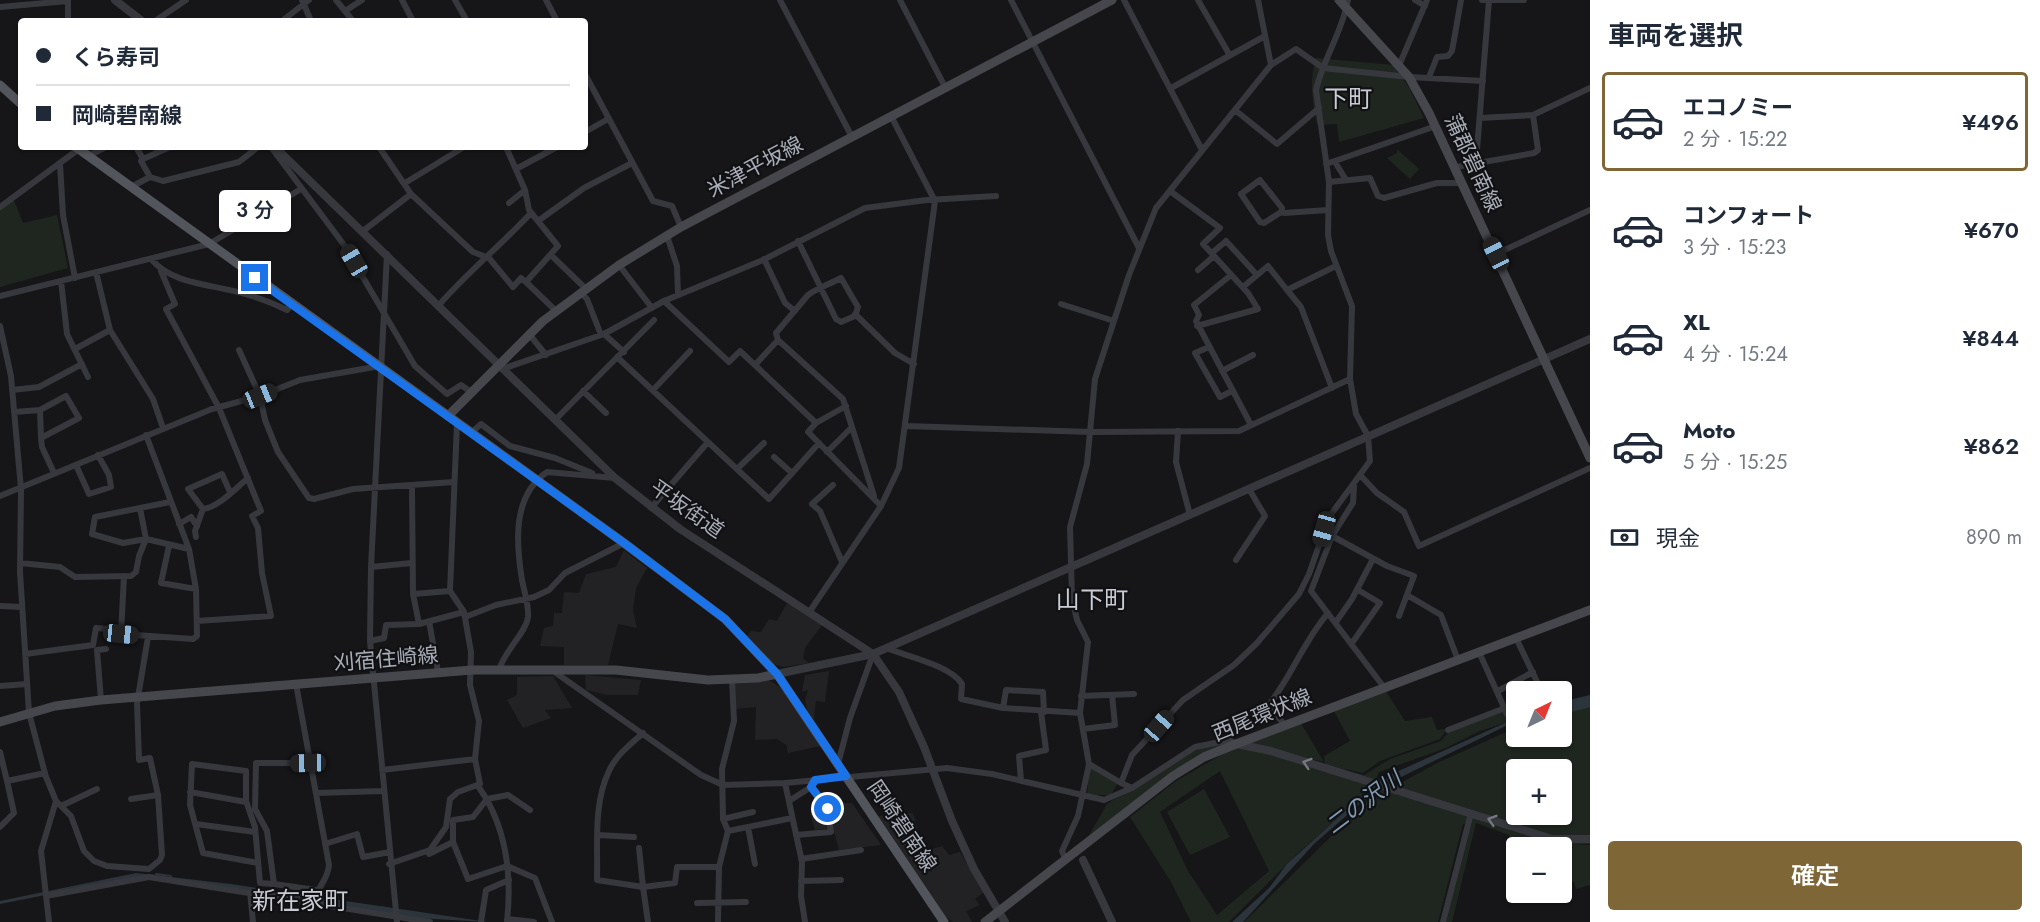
<!DOCTYPE html>
<html lang="ja">
<meta charset="utf-8">
<style>
:root{--surface:#fff;--page:#f2f2f3;--text:#1f2937;--muted:#747a83;--line:#e0e1e3;--accent:#7e6636}
body{margin:0;font-family:Jost,"Noto Sans JP",sans-serif;background:var(--page);color:var(--text);height:100vh;display:flex;flex-direction:column;font-size:22px;white-space:nowrap}
*{box-sizing:border-box;margin:0}
p{font-size:20px;color:var(--muted)}
.icon{flex:none;width:33px;height:33px;fill:none;stroke:currentColor;stroke-width:2;stroke-linecap:round;stroke-linejoin:round}
.map{position:relative;flex:1;overflow:hidden}
.sheet{display:flex;flex-direction:column;background:var(--surface);width:450px}
.sheet>*{flex:none}
.guide{position:absolute;left:18px;top:18px;width:570px;height:132px;border-radius:6px;box-shadow:0 2px 4px #0004;display:grid;align-content:center;height:132px;padding:0 18px;background:var(--surface)}
.needle{width:39px;rotate:43deg}
.controls{position:absolute;left:1506px;top:681px;display:grid;gap:12px}
.controls a{display:grid;place-items:center;width:66px;height:66px;border-radius:6px;background:var(--surface);box-shadow:0 2px 4px #0004;font-size:30px}
.end{position:absolute;width:27px;height:27px;margin:-14px;border:8px solid #1a73e8;background:#fff;box-shadow:0 0 0 3px #fff}
.from{border-radius:50%}
.bubble{position:absolute;height:42px;border-radius:6px;background:var(--surface);box-shadow:0 2px 4px #0004;font-size:20px;font-weight:600;line-height:42px;text-align:center}
.car{position:absolute;width:18px;height:36px;margin:-18px -9px;border-radius:8px;box-shadow:0 0 4px 2px #0007;background:linear-gradient(#222 24%,#8ab4d8 0 40%,#222 0 76%,#8ab4d8 0 86%,#222 0)}
.guide b{display:flex;align-items:center;gap:21px;height:57px;font-size:22px}
.guide b+b{border-top:2px solid var(--line)}
.guide i{width:15px;height:15px;background:var(--text)}
ul{padding:0;list-style:none}
li{display:flex;align-items:center;gap:18px;height:99px;margin:0 12px 9px;padding:0 6px;border:3px solid transparent;border-radius:6px}
li div{flex:1}
li b{display:block;font-size:22px}
li em{font-style:normal;font-weight:600}
li.active{border-color:var(--accent)}
li>.icon{width:54px;height:54px;stroke-width:1.5}
h2{padding:0 18px;font-size:27px;line-height:72px}
.pay{display:flex;align-items:center;gap:15px;height:66px;padding:0 18px;font-size:22px}
.pay p{margin-inline-start:auto}
.action{display:flex;gap:12px;margin-top:auto;padding:12px 18px}
.action a{flex:1;height:69px;border-radius:6px;background:var(--accent);color:#fff;font-size:24px;font-weight:600;line-height:69px;text-align:center}
main{display:flex;flex:1;min-height:0}
.map>svg:first-child{display:block}
.built{fill:#222225}
.green{fill:#1e261f;fill-rule:evenodd}
.water{fill:#2c353c}
.lines{fill:none;stroke-linecap:round;stroke-linejoin:round}
.stream{stroke:#2c353c;stroke-width:2}
.river{stroke:#2c353c;stroke-width:12}
.minor{stroke:#37383d;stroke-width:6}
.tertiary{stroke:#37383d;stroke-width:8}
.secondary{stroke:#45474d;stroke-width:9}
.primary{stroke:#53555c;stroke-width:9}
.oneway{stroke:#757881}
.route{stroke:#1a73e8;stroke-width:8}
.labels{text-anchor:middle;stroke-width:4.5;stroke-linejoin:round;paint-order:stroke}
.street-label{font-size:21px;fill:#a8adb8;stroke:#111113}
.water-label{font-size:22px;font-style:italic;fill:#7f9bb3;stroke:#111113}
.quarter-label{font-size:24px;fill:#c9ccd4;stroke:#111113}
</style>
<main>
<div class="map">
<svg width="1590" height="922" viewBox="0 0 1590 922">
<rect width="100%" height="100%" fill="#161618"/>
<!-- built -->
<path class="built" d="M624,550L647,568L636,588L633,610L637,628L618,624L608,665H564V647L540,646L544,628L553,626L554,613H562L564,592L579,593L586,574L616,567Z
M787,603L822,625L805,648L803,658L809,663L784,667L772,664L747,636L751,631L761,632L769,619L777,621Z
M829,671L825,702L816,701L814,721L808,714L805,700L808,690L802,692L805,675Z
M585,675L641,680L638,695H607L586,690Z
M553,676L572,708L545,710L551,718L523,728L507,700L517,695V677Z
M769,680L781,688L821,746L788,753L786,745L777,739L755,740L756,707L736,709L735,683Z
M830,803H852L881,845L839,850L833,828L815,830L810,813L824,811Z
M913,813L922,844L932,849L942,846L949,855L960,852L984,892L975,899L980,905L966,911L972,922H953L946,917L878,816Z"/>
<!-- green -->
<path class="green" d="M1316,58L1394,65L1410,89L1424,118L1339,142L1337,124L1317,125C1312,102 1309,81 1316,58Z
M1397,149L1419,169L1410,179L1387,158L1397,153Z
M13,198L23,223L57,215L68,268L0,287V207Z
M1386,691L1405,721L1432,717L1437,730L1447,729L1440,739L1380,761L1363,773L1334,767L1364,775L1390,759L1441,741L1450,730L1509,710L1514,719H1516V736H1562V706L1590,697V844L1574,845H1590V885L1576,889L1574,882L1562,885V848H1516V864L1509,835L1476,823L1452,922H1444L1470,823L1463,824L1438,922H1244L1370,798L1376,796L1367,792L1297,854L1229,922H1191L1171,882L1130,817L1176,781L1235,747L1301,723L1324,762L1307,758L1325,764L1324,756L1350,741L1334,711ZM1510,721L1513,729L1437,763L1397,785L1377,777L1379,772L1446,748L1480,731ZM1516,770H1562V814H1516ZM1220,771L1269,871L1217,915L1188,871L1160,812Z
M1224,743L1160,781L1088,837L1107,804L1113,800L1132,791L1195,750Z
M1090,767L1117,784L1111,795H1087Z
M1204,789L1230,837L1190,855L1167,812Z"/>
<!-- water -->
<path class="water" d="M1516,718V721L1395,780L1362,802L1314,844L1243,922H1232L1269,888L1287,864L1373,786L1392,774Z
M136,873L231,884L488,922L415,918L146,875L0,904V901Z"/>
<g class="lines">
<!-- stream -->
<path class="stream" d="M156,874L171,876"/>
<!-- river -->
<path class="river" d="M1562,708L1590,701"/>
<!-- minor -->
<path class="minor" d="M302,0L311,21
M336,0L353,21
M402,0L413,21
M455,0L467,21
M546,0L557,21
M780,0L852,137
M900,0L945,87
M1011,0L1139,248
M1124,0L1202,150
M1198,0L1229,54
M1258,0L1271,65
M1415,0L1425,6
M1482,0H1524
M0,7L68,1
M345,11L362,0
M68,21V0
M155,21L186,0
M282,21L309,0
M1397,64L1401,61L1427,0
M585,74L653,201L672,206L681,227
M1429,77L1437,57L1448,56L1452,51L1461,0
M1171,88L1265,36
M1235,110L1277,144L1319,108
M1480,118L1533,115L1590,88
M585,132L608,119
M136,147L143,159L170,147
M271,147L344,245L415,366L447,394L461,385L471,392
M506,147L525,190L529,210L558,246L526,282L556,311
M88,156L106,147
M143,159L141,161L150,177
M1335,162L1346,180
M1476,162L1489,0
M60,164L63,215L75,278
M1326,164L1436,126
M1456,167L1534,153L1538,150L1533,115
M516,169L557,147
M1329,182L1370,178L1378,196L1384,198L1437,183H1462
M405,183L464,147
M131,187L150,177L163,181L239,162L258,147
M1170,191L1220,228L1203,244L1248,293L1258,309L1197,326
M411,194L473,252L489,258L513,287L521,278L526,282
M509,203L525,190
M0,207L79,149
M1282,212V208L1260,180L1241,194L1260,222L1264,223L1281,212L1284,213L1328,210
M538,221L584,188L632,163
M363,231L411,194L379,147
M667,236L677,266L678,295
M1212,253L1226,241L1257,275
M387,254L371,567L370,641L397,922
M1496,254L1590,210
M551,255L585,288
M151,259C173,285 211,284 242,293C257,297 273,303 287,310L292,304
M764,259L785,303L795,311
M619,265L652,308
M1198,270L1214,256
M161,271L175,304L166,309L219,408L261,511L252,516L258,528L262,573L271,616L197,621
M96,272L110,330L153,399L163,428
M1231,275L1194,305L1199,315L1196,321L1251,425
M61,281L67,334L88,377
M1243,287L1268,266L1287,290L1336,266
M1287,290L1301,307L1332,388
M580,292L587,299L601,335
M0,296L209,244L301,189
M664,301L729,362L740,351L816,423L808,432L881,506
M1061,304L1114,321
M439,305C468,272 501,245 531,213
M855,314L895,353L914,364
M0,326L11,376L21,489L20,572L29,713L46,777L56,801L71,816L84,851L94,861L107,866L149,869L160,860L162,855L158,795L150,758L139,760L137,703L148,637
M529,334L546,355
M604,334L624,352
M778,340L776,333L808,295C818,288 830,284 841,278L858,307L855,316L841,322L836,319L798,241
M1209,347L1195,353L1220,397L1232,391
M75,349L110,330
M239,350L260,396L265,420L278,452L309,498L314,499L353,489L454,482
M617,357L769,499L819,443
M755,365L778,340L843,399L874,496
M505,368L604,334L664,301L763,260L865,208L927,200L996,196
M1222,371L1253,355
M12,390L39,387L82,364
M653,390L690,351
M583,391L606,413
M40,410L41,438
M14,412L40,410L66,396L79,418L41,438L42,447L54,473
M556,419L654,320
M816,423L846,406
M906,426L1091,432L1239,431L1350,379
M1178,431L1176,462L1190,515
M471,433L481,424L510,446L555,458L592,473
M827,452L852,427
M774,457L792,473
M76,465L89,494L111,487L109,475L98,455
M737,469L764,443
M1360,475L1377,493L1404,512L1419,546L1590,468
M833,485L812,504L820,511L842,562
M412,487L413,594L419,624L464,612
M1354,487L1353,503L1332,536L1311,591L1383,686
M230,492L222,474L188,489L203,509C219,507 236,488 248,478
M0,496L212,409L260,396L300,380L380,366
M140,508L146,539L123,543L92,534L95,517L170,502
M651,508L708,442
M179,524L191,517L197,526
M1332,536L1387,566L1414,576L1399,616
M196,537L195,531L203,509
M169,546L161,583L196,589
M1236,560L1265,516L1249,489
M20,563L60,567L75,577L131,576L136,572L139,556L146,539L189,549
M371,567L412,563
M124,576L121,634L193,639L197,636L196,589L189,549L146,435
M413,594L450,591
M1407,595L1441,615L1458,660
M0,606L21,607
M810,611L881,506L899,468L935,201L891,116
M465,617L496,605L534,597L549,590L565,573L624,543
M429,621L438,672
M1336,622L1352,599L1373,559
M1516,638L1542,692
M370,641L384,638L386,625L419,624
M1352,643L1380,603L1358,590
M886,648C906,656 952,666 962,684L961,699L1003,708L1080,713
M1479,652L1507,714
M25,654L93,645L96,628L120,630
M499,670C504,651 526,633 528,617C529,605 524,591 522,580C516,543 512,496 547,472L615,478
M555,670L556,673L701,775L723,785L785,783L947,768L992,774L1104,800L1132,788L1195,747L1230,740L1236,744
M296,684L329,865C327,884 316,884 316,905
M0,686L27,684
M1498,691L1533,672
M1081,696L1134,694
M101,700L97,650L106,649
M1003,708L1006,690L1043,692L1044,712
M1505,710L1516,706
M1285,725L1268,706C1291,677 1304,641 1328,613
M1083,729L1115,725L1112,695
M1448,730L1505,708
M643,733C631,744 616,755 609,771C593,804 598,845 597,880L643,887L648,922
M0,752L7,781
M308,763H256L255,809L267,831L274,884L316,890
M838,764L850,718L873,654
M1089,764L1121,783
M382,770L475,759
M1021,781L1019,756L1046,750L1041,712
M785,783L802,862L801,896L805,922
M478,786C506,825 512,875 507,922
M1132,788L1121,783L1132,755L1183,700L1234,665L1257,643L1299,594L1309,574L1329,517L1370,461L1368,436L1356,414L1350,379L1352,306L1331,251L1328,235L1329,182L1316,90C1323,59 1342,33 1348,0
M190,792L246,802
M316,793L383,791
M131,799L158,795
M789,801L811,787L828,809L831,832L796,835
M61,806L97,789
M723,819L753,812
M196,824L255,832
M0,827L14,813L7,781L45,773
M748,827L755,864
M728,831L792,818
M598,835L634,837
M453,842L468,879L507,866L535,878L552,922
M325,844L357,834L363,857L390,852
M639,848L643,887L675,883L677,867H719
M429,854L453,842V820L473,817L487,799L508,795L530,810
M801,859L861,850
M1066,860L1062,851L1078,816L1089,764L1080,713L1088,642L1077,620L1072,598L1070,527L1087,464L1095,379L1129,275L1156,208L1271,65L1296,49L1323,68L1409,77L1483,81
M258,863L203,853L190,805L192,764L246,771V801L255,827L260,883L274,884
M389,864L430,850L446,827L450,799L458,792L480,784L475,759L479,721L470,685L471,652L464,612L450,591L457,423
M801,881L841,880
M250,892L253,922
M46,896L149,877L430,922
M697,903L746,902
M507,919L534,922
M49,922L41,851L56,801
M481,922L486,890L509,880
M718,922L719,867L728,831L723,819L722,769L734,721L732,679
M1443,922L1471,813"/>
<!-- tertiary -->
<path class="tertiary" d="M115,0L142,21
M275,147L615,478L680,529L873,654L899,692L924,747L952,821L974,869L1005,922
M777,674L873,654L1590,339
M1237,744L1271,751L1552,839H1590
M1083,860L1112,922"/>
<!-- secondary -->
<path class="secondary" d="M1339,0L1409,77L1429,113L1590,458
M448,416L543,321L619,265L681,227L1112,0
M0,722L55,706L101,700L472,670H616L708,680L758,678L777,674
M985,922L1173,776L1204,757L1236,744L1590,610"/>
<!-- primary -->
<path class="primary" d="M0,85L21,104
M76,147L624,543L725,619L777,674L944,922"/>
</g>
<!-- one-way arrows -->
<defs><path id="oneway-chevron" d="M-2-3.5L2.5 0L-2 3.5" fill="none" stroke-width="1.6" stroke-linecap="round" stroke-linejoin="round" transform="scale(1.5)"/></defs>
<g class="oneway">
<use href="#oneway-chevron" transform="translate(1307 763) rotate(-162)"/>
<use href="#oneway-chevron" transform="translate(1492 820) rotate(-163)"/>
</g>
<g class="lines">
<!-- route -->
<path class="route" d="M255,278L624,543L725,619L777,674L846,776L815,780L811,787L828,809"/>
</g>
<g class="labels">
<!-- street labels -->
<g class="street-label">
<text transform="translate(1473 163) rotate(65)" y="7">蒲郡碧南線</text>
<text transform="translate(755 167) rotate(-28)" y="7">米津平坂線</text>
<text transform="translate(687 509) rotate(35)" y="7">平坂街道</text>
<text transform="translate(386 659) rotate(-5)" y="7">刈宿住崎線</text>
<text transform="translate(1262 715) rotate(-22)" y="7">西尾環状線</text>
<text transform="translate(902 826) rotate(56)" y="7">岡崎碧南線</text>
</g>
<!-- water labels -->
<g class="water-label">
<text transform="translate(1363 802) rotate(-37)" y="8">二の沢川</text>
</g>
<!-- quarter labels -->
<g class="quarter-label">
<text x="1348" y="107">下町</text>
<text x="1092" y="608">山下町</text>
<text x="300" y="909">新在家町</text>
</g>
</g>
</svg>
<div class="controls">
<a><svg class="needle" viewBox="-14 -14 28 28"><path d="M0-13l5 13h-10z" fill="#e53935"/><path d="M0 13l5-13h-10z" fill="#747a83"/></svg></a>
<a>+</a>
<a>−</a>
</div>
<i class="end from" style="left:828px;top:809px"></i>
<i class="end" style="left:255px;top:278px"></i>
<div class="bubble" style="left:219px;top:190px;width:72px">3 分</div>
<i class="car" style="left:1496px;top:254px;rotate:334deg"></i>
<i class="car" style="left:354px;top:261px;rotate:330deg"></i>
<i class="car" style="left:260px;top:396px;rotate:68deg"></i>
<i class="car" style="left:1324px;top:529px;rotate:196deg"></i>
<i class="car" style="left:121px;top:634px;rotate:96deg"></i>
<i class="car" style="left:1159px;top:726px;rotate:41deg"></i>
<i class="car" style="left:308px;top:763px;rotate:269deg"></i>
<div class="guide">
<b><i class="from"></i>くら寿司</b>
<b><i></i>岡崎碧南線</b>
</div>
</div>
<section class="sheet">
<h2>車両を選択</h2>
<ul>
<li class="active"><svg class="icon" aria-label="car" viewBox="0 0 24 24"><path d="M5 17H2v-5l4-1 3-4h7l3 4 3 1v5h-3M9 17h6M6 11h13"/><circle cx="7" cy="17" r="2"/><circle cx="17" cy="17" r="2"/></svg><div><b>エコノミー</b><p>2 分 · 15:22</p></div><em>¥496</em></li>
<li><svg class="icon" aria-label="car" viewBox="0 0 24 24"><path d="M5 17H2v-5l4-1 3-4h7l3 4 3 1v5h-3M9 17h6M6 11h13"/><circle cx="7" cy="17" r="2"/><circle cx="17" cy="17" r="2"/></svg><div><b>コンフォート</b><p>3 分 · 15:23</p></div><em>¥670</em></li>
<li><svg class="icon" aria-label="car" viewBox="0 0 24 24"><path d="M5 17H2v-5l4-1 3-4h7l3 4 3 1v5h-3M9 17h6M6 11h13"/><circle cx="7" cy="17" r="2"/><circle cx="17" cy="17" r="2"/></svg><div><b>XL</b><p>4 分 · 15:24</p></div><em>¥844</em></li>
<li><svg class="icon" aria-label="car" viewBox="0 0 24 24"><path d="M5 17H2v-5l4-1 3-4h7l3 4 3 1v5h-3M9 17h6M6 11h13"/><circle cx="7" cy="17" r="2"/><circle cx="17" cy="17" r="2"/></svg><div><b>Moto</b><p>5 分 · 15:25</p></div><em>¥862</em></li>
</ul>
<div class="pay"><svg class="icon" aria-label="cash" viewBox="0 0 24 24"><path d="M3 7h18v10H3z"/><circle cx="12" cy="12" r="2"/></svg>現金<p>890 m</p></div>
<div class="action"><a>確定</a></div>
</section>
</main>
